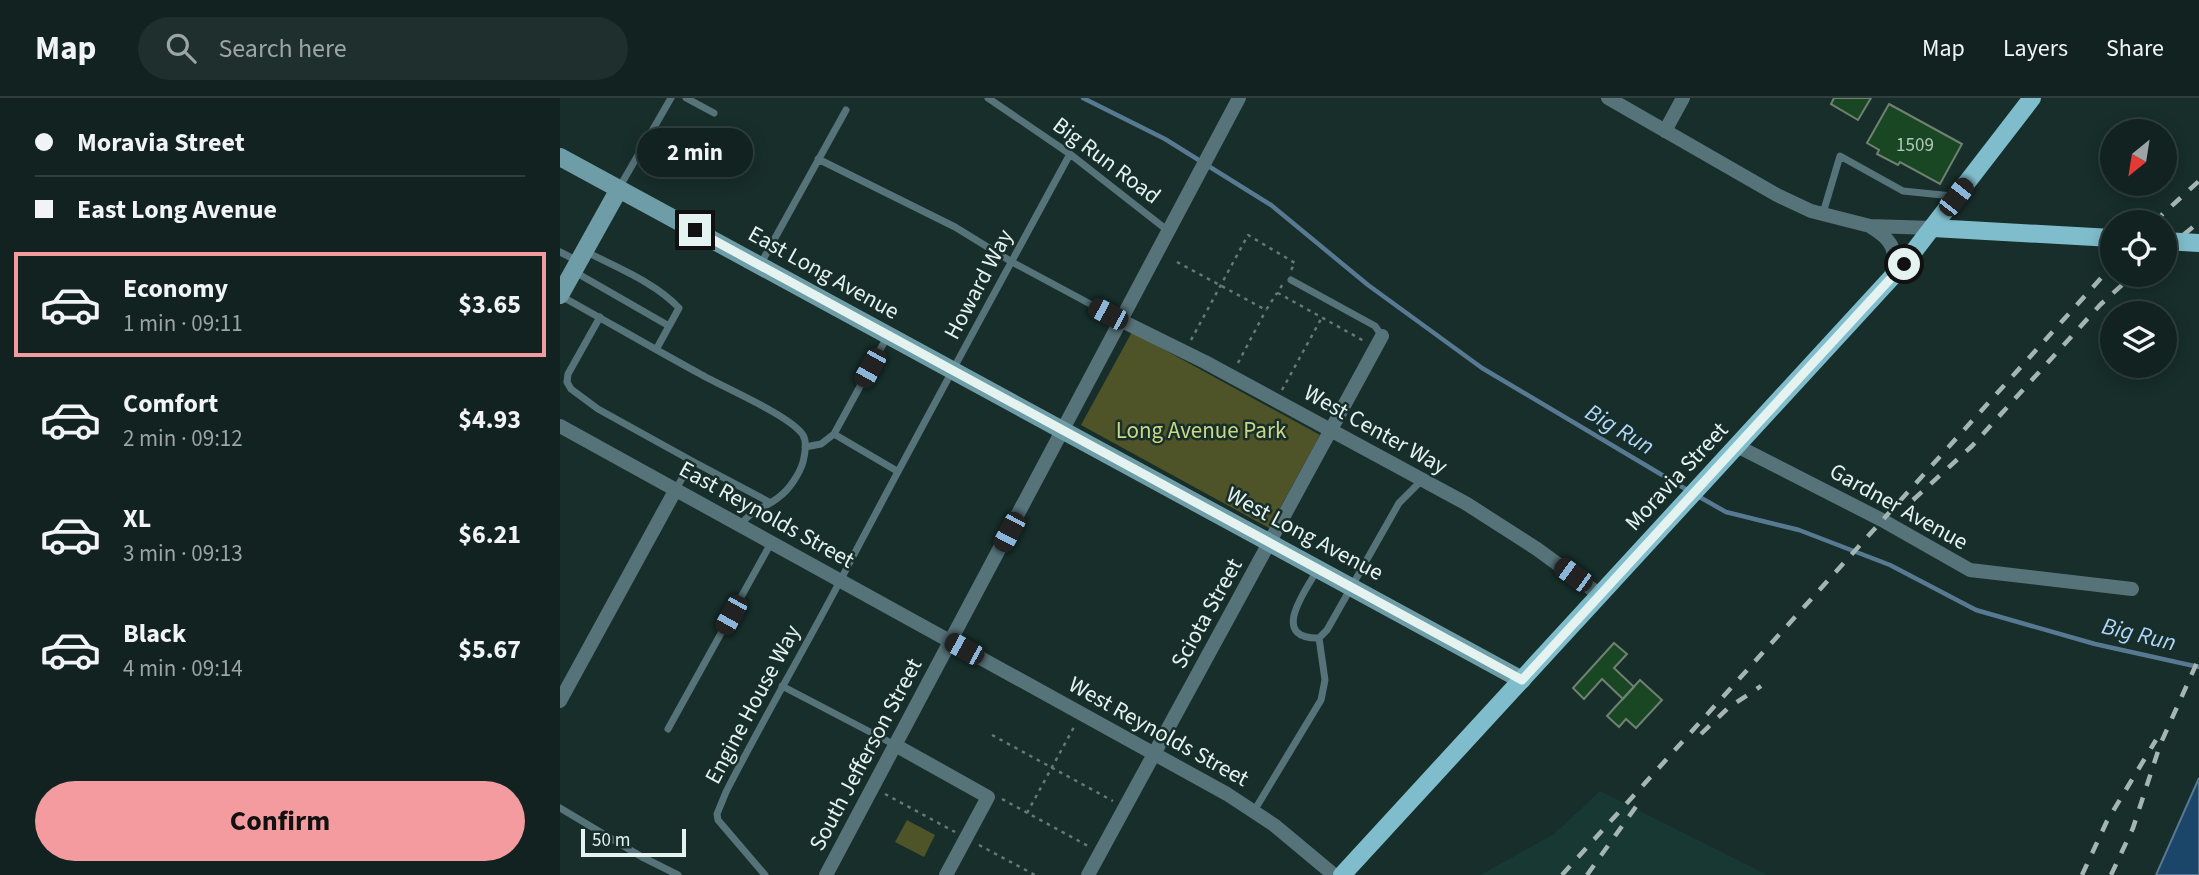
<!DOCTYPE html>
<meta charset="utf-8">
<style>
:root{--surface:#112220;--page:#1e2f2d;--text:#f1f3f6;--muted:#9ca4a5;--line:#303f3e;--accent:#f49b9f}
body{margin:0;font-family:"Source Sans 3",sans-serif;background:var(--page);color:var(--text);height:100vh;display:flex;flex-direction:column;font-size:26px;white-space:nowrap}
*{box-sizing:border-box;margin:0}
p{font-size:23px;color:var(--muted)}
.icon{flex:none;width:38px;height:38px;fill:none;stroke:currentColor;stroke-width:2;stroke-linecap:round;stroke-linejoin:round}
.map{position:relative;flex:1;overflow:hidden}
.panel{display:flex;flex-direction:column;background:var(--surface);width:560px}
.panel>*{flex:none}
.guide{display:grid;align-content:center;height:154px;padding:0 35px;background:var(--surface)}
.needle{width:46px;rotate:210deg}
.buttons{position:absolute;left:1540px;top:21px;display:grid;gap:14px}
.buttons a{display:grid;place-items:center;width:77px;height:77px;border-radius:50%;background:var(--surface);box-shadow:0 4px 18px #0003,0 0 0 2px var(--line);font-size:35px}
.scale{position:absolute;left:21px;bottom:18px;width:105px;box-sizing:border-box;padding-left:7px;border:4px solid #e5f3f0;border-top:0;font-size:19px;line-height:24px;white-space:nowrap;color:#e5f3f0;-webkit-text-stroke:5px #172e2a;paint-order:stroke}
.end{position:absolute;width:32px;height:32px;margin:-16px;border:9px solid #e5f3f0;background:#111;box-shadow:0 0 0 4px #111}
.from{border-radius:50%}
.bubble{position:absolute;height:49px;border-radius:24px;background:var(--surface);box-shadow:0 4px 18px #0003,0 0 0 2px var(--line);font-size:23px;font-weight:700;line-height:49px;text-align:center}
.car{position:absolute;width:21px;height:42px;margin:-21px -10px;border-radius:9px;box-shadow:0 0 5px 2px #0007;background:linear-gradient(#222 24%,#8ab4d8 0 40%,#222 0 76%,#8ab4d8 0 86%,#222 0)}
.guide b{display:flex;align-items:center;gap:24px;height:66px;font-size:26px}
.guide b+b{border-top:2px solid var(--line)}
.guide i{width:18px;height:18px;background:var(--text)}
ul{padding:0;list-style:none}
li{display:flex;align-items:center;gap:21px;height:105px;margin:0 14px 10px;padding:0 21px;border:4px solid transparent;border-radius:0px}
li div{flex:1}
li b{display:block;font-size:26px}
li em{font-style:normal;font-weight:700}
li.active{border-color:var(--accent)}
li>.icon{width:63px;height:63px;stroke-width:1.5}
.cta{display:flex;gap:14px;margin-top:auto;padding:14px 35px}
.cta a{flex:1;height:80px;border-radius:42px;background:var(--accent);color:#111;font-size:28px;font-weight:700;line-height:80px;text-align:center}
header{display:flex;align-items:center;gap:42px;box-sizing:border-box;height:98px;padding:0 35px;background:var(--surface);border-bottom:2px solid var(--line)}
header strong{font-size:33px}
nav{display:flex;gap:38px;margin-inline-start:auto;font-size:24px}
.search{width:490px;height:63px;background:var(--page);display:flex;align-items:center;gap:18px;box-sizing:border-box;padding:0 24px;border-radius:38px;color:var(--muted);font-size:26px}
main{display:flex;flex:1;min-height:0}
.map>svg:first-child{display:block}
.built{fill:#173833}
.green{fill:#4e5427}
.water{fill:#1b4569;stroke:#587992;stroke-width:2}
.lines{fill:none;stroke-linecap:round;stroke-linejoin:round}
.stream{stroke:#587992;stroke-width:4.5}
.building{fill:#194724;stroke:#708172;stroke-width:2}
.path{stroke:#667976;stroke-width:2.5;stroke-dasharray:3.5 5;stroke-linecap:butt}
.lane{stroke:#56737a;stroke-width:7}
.street{stroke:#56737a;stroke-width:14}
.secondary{stroke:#6e9da8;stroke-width:18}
.primary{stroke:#80bdcc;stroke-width:18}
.rail{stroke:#a5b6b2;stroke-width:4.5;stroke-dasharray:12 12;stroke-linecap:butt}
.primary-bridge{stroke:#80bdcc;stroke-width:18}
.route{stroke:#e5f3f0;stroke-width:9}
.labels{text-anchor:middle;stroke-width:5;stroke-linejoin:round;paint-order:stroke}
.number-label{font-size:19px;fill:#b2c8bd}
.street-label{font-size:23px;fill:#e5f3f0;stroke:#172e2a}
.park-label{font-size:23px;fill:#cad784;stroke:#172e2a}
.water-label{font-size:24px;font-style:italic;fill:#b1d6fb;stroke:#172e2a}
</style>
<header>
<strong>Map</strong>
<div class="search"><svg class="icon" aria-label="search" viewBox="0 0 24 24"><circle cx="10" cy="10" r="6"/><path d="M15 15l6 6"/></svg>Search here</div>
<nav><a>Map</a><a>Layers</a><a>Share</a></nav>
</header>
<main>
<section class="panel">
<div class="guide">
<b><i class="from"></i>Moravia Street</b>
<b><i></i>East Long Avenue</b>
</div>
<ul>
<li class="active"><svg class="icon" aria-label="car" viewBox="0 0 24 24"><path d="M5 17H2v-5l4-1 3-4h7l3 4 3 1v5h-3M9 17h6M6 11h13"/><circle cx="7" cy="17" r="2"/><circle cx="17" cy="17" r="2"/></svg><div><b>Economy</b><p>1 min · 09:11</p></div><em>$3.65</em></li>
<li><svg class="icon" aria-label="car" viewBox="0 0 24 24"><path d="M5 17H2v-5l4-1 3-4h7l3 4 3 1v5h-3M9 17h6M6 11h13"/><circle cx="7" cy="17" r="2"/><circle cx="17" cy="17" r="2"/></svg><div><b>Comfort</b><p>2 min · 09:12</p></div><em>$4.93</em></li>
<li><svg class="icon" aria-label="car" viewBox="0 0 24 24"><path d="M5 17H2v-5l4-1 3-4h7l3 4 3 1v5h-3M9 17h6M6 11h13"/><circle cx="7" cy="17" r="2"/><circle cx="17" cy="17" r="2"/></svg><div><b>XL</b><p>3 min · 09:13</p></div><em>$6.21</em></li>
<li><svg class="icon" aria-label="car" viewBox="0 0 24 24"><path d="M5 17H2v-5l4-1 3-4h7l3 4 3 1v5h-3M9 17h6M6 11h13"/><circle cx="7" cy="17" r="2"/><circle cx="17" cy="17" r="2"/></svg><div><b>Black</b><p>4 min · 09:14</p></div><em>$5.67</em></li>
</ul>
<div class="cta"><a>Confirm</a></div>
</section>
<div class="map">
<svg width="1639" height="777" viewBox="0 0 1639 777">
<rect width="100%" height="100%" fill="#172e2a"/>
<!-- built -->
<path class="built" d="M1040,693L1207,777H920L994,736Z"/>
<!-- green -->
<path class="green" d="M572,234L760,337L709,430L521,327Z
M347,722L375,737L364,759L335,744Z"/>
<!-- water -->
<path class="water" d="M1639,680V777H1596Z"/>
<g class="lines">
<!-- stream -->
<path class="stream" d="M523,0L605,41L711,107L808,187L922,270L1129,393
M1136,397L1166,414L1239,432L1330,467L1416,512L1535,546L1639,569"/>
</g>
<!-- building -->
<path class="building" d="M1274,0H1311L1298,22L1271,6Z
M1329,6L1402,46L1380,86L1340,64L1338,67L1317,56L1319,52L1307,45Z
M1054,545L1067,556L1054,570L1074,589L1063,601L1042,581L1024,601L1013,590Z
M1080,582L1102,602L1076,630L1066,621L1059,629L1047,618Z"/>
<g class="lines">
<!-- path -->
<path class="path" d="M617,164L706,212L717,195
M722,187L718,195L804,243
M631,242L688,137L735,165L731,172
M678,265L706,212
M722,292L761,221
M432,637L553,703
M325,696L395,734
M442,701L528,748
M467,715L514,629
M419,747L475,777"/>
<!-- lane -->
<path class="lane" d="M126,0L154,15
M428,0L510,56L607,132
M258,61L395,129L452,164L560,222
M59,90L111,0
M1263,115L1280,58L1343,93L1392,98
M25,153C55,169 95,184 119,210L97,250
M0,154L18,163
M200,167L286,12
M15,174L109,228
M731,182L815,228L822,238
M1,198C48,224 94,251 142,277C163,289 231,318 243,337C247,344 245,356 243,364C240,375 229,392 219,399C206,410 190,412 181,427
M40,219L8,276L7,284L11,291L38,311L132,363
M274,336L337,373
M245,349L261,346L274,336L327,239
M116,391L132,363L209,404
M758,471C745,493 709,541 759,540L767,532L839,405L862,382
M222,588L335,647
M108,631L211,445
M0,710L82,759L118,777
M694,713L761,602L765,582L759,540
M205,777L158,722L157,716L166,694C202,623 243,554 280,483C355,340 433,198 510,56"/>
<!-- street -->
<path class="street" d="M1048,0L1217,97L1251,113L1310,128L1373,130
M1105,33L1123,0
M1311,129C1335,143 1338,155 1330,181
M560,222L645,264L907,406L977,451L1040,497
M0,328L667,696L714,727L774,777
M1177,348L1322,422L1410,472L1572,491
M0,603L116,391
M335,647L428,699L386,777
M266,777L679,0
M528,777L822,238"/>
<!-- secondary -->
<path class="secondary" d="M0,59L962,582
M0,197L59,91"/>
<!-- primary -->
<path class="primary" d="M1373,130L1552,140
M782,777L1344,166L1472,0"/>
<!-- rail -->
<path class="rail" d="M1594,124L1639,83
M1605,152L1639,124
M1353,402L1412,348L1540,207L1573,177
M1141,636L1168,610L1201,588
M1002,777L1552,168
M1027,777L1080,703
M1522,777L1547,723L1596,642
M1551,777L1573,730L1600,647L1639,560"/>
<!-- primary-bridge -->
<path class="primary-bridge" d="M1605,143L1639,145"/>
</g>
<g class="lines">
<!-- route -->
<path class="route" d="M135,132L962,582L1344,166"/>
</g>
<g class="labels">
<!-- number labels -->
<g class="number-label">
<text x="1355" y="53">1509</text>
</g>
<!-- street labels -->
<g class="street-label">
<text transform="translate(547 62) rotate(37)" y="8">Big Run Road</text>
<text transform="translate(264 174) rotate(29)" y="8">East Long Avenue</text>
<text transform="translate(418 186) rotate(-62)" y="8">Howard Way</text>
<text transform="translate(816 331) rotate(29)" y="8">West Center Way</text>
<text transform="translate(1116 378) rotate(-47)" y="8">Moravia Street</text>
<text transform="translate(1339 408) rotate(29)" y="8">Gardner Avenue</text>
<text transform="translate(207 416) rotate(29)" y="8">East Reynolds Street</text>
<text transform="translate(745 435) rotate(28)" y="8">West Long Avenue</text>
<text transform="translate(646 515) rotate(-61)" y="8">Sciota Street</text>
<text transform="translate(192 606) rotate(-62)" y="8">Engine House Way</text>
<text transform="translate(599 633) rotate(29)" y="8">West Reynolds Street</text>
<text transform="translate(305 656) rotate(-62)" y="8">South Jefferson Street</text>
</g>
<!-- park labels -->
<g class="park-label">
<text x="641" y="340">Long Avenue Park</text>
</g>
<!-- water labels -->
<g class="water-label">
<text transform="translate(1060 331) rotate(31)" y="8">Big Run</text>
<text transform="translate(1579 536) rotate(14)" y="8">Big Run</text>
</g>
</g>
</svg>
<div class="buttons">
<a><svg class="needle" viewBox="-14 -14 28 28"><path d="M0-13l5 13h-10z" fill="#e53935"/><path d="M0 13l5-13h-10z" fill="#9ca4a5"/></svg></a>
<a><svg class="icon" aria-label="locate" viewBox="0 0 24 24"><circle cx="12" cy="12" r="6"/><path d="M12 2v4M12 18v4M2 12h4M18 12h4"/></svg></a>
<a><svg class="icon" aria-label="layers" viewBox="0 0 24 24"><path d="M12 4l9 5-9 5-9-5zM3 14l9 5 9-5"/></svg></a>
</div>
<div class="scale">50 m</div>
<i class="end from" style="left:1344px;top:166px"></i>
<i class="end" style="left:135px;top:132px"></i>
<div class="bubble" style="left:77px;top:30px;width:116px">2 min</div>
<i class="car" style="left:1396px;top:99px;rotate:38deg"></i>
<i class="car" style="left:548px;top:216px;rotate:298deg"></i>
<i class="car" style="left:310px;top:270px;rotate:209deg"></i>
<i class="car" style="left:449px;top:434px;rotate:208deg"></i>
<i class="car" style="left:1013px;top:477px;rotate:306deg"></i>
<i class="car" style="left:171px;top:517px;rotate:209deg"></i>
<i class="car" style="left:404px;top:551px;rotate:299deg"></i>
</div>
</main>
